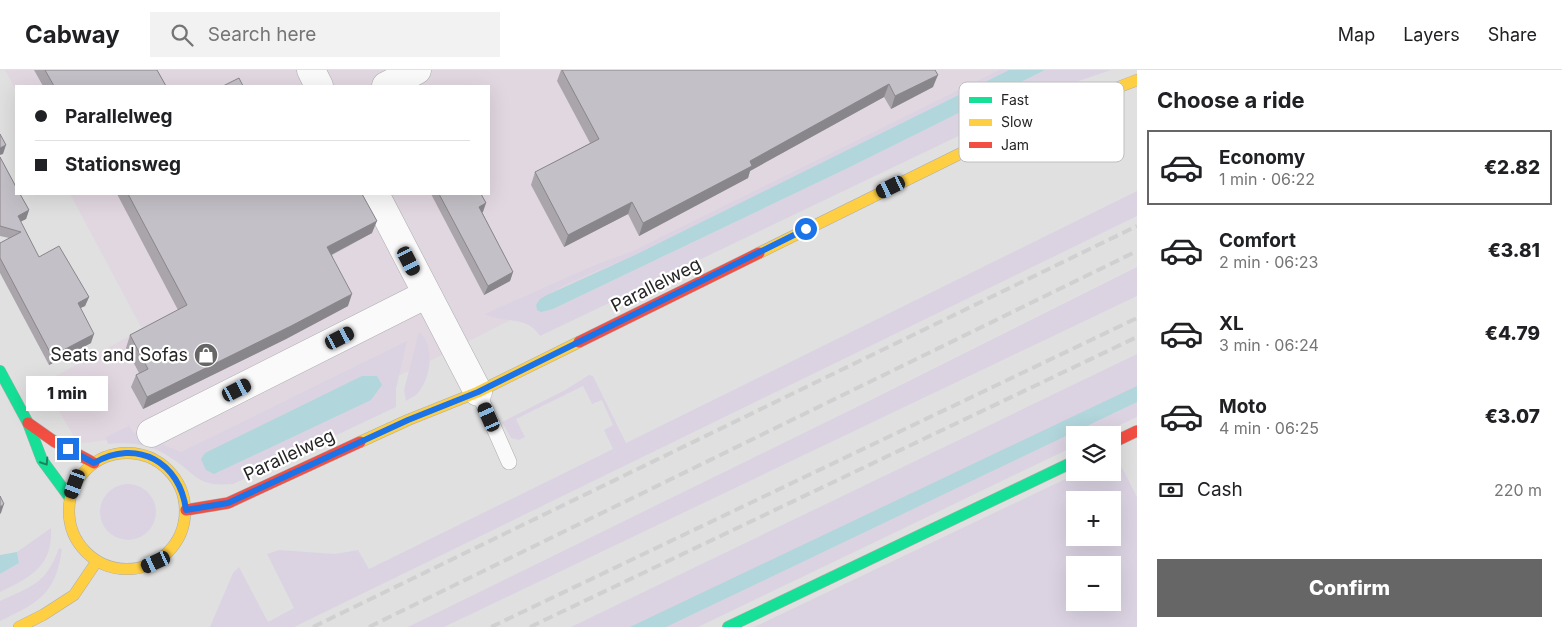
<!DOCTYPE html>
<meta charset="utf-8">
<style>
:root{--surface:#fff;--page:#f2f2f2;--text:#202124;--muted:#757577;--line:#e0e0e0;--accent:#666667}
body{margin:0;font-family:Inter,sans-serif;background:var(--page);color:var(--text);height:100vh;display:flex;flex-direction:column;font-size:19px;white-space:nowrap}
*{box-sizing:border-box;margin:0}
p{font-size:16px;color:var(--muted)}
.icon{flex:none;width:28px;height:28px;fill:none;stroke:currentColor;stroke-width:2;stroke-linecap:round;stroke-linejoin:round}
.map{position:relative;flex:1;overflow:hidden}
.side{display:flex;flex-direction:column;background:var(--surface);width:425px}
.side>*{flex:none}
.banner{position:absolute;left:15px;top:15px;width:475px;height:110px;border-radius:0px;box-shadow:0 5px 20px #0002;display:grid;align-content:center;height:110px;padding:0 20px;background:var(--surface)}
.tools{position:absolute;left:1066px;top:356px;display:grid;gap:10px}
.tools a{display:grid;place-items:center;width:55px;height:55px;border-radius:0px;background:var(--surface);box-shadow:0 5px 20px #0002;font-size:25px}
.end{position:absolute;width:22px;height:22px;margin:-11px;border:6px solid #1a73e8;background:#fff;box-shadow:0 0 0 2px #fff}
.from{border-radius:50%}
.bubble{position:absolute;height:35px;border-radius:0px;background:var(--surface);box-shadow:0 5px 20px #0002;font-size:16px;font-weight:800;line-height:35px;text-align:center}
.car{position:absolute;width:15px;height:30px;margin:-15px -8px;border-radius:6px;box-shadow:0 0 4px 1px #0007;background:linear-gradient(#222 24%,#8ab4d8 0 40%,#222 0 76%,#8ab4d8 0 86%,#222 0)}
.banner b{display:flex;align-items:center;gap:18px;height:48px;font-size:19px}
.banner b+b{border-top:1px solid var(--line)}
.banner i{width:12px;height:12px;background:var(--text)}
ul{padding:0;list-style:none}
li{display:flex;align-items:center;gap:15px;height:75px;margin:0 10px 8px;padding:0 10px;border:2px solid transparent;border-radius:0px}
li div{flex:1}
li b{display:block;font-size:19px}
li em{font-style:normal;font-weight:800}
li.current{border-color:var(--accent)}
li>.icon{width:45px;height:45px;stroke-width:1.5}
h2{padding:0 20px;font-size:22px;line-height:60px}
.pay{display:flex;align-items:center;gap:12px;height:55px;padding:0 20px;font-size:19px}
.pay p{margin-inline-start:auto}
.action{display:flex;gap:10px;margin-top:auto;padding:10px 20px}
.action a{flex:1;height:58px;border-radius:0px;background:var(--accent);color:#fff;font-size:20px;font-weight:800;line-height:58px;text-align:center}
header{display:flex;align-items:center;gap:30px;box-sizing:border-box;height:70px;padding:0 25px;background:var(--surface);border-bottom:1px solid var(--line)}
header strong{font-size:24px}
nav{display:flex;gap:28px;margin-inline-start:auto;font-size:18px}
.search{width:350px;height:45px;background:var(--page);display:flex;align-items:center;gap:12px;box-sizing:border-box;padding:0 18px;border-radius:0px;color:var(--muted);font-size:19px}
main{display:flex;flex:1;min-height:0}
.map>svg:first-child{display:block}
.industrial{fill:#e1d7e0}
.green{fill:#dbd3e2;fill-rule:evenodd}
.water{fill:#b1d6dc}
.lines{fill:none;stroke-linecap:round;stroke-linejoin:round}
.lane-casing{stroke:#adadae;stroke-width:16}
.street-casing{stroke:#adadae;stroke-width:29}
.fast-casing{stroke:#adadae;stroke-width:12}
.slow-casing{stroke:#adadae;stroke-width:12}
.jam-casing{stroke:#adadae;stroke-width:12}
.lane{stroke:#fafafa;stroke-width:15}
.street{stroke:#fafafa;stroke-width:28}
.fast{stroke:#16e098;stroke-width:11}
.slow{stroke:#ffcf43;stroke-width:11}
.jam{stroke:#f24e42;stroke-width:11}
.rail{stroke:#d0d0d1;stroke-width:4;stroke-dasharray:10 5;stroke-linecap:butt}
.wall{fill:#a9a5ab}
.shaded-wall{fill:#89868b}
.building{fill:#c4c0c7;stroke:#89868b}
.oneway{stroke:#1e825f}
.route{stroke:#1a73e8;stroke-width:6}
.labels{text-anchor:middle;stroke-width:4.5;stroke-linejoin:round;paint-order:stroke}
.street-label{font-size:18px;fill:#252526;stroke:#fff}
.poi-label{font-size:18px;fill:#252526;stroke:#fff;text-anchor:end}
.key{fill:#fff;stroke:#bebebe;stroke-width:1}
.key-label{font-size:14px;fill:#252526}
</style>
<header>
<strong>Cabway</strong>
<div class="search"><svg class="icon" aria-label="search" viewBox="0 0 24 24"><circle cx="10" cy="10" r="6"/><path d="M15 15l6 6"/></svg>Search here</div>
<nav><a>Map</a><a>Layers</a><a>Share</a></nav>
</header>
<main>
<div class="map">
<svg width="1137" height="557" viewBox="0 0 1137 557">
<rect width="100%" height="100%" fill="#e0e0e1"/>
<!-- industrial -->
<path class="industrial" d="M5,0H999L890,57L420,296L199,396L129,367L78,374L43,313L142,259L70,124H489V16H16V21Z"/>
<!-- green -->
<path class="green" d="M999,0H1009C885,61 761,124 637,184C615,195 549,217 536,235L537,240L553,239L848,98L1045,0H1111L1076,12L1015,39L540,266C526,245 506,254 485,244L595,195L633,181Z
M1137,121V146L294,557H210L233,503L239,497L268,552L294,538L267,484L279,480L335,484L358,480L369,499L613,379L604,360L613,355L602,330L592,334L583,316L516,349L525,367L519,370L511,368L502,352L565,320L589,305L593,306L626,373Z
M1137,197V226L444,557H408L869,331Z
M419,262C436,276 431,310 416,325C413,327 409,329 406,331L404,320Z
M407,271L396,319V337L233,414C196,417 198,405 171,388C151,374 131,372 108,374L106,367L129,356L133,362L181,382ZM382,315L278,373L214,404Z
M1137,284V347L1099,365H1075V376L698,557H571Z
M1115,384L1137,427V557H754L1078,403L1112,402L1113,386ZM1075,430H1112V468H1075ZM1075,495H1112V532H1075Z
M100 442a28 28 0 1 1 56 0a28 28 0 1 1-56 0Z
M51,458C53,496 31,507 0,522V504L19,493L17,482Z
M59,478L62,479C56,524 38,533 0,551V531C32,516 46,514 59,478Z"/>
<!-- water -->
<path class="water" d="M1009,0H1045L848,98L553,239L541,242L537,240L536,235L540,229L547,225L635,185Z
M362,306H377L382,315L371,330L214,404L206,400L201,389L205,383Z
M1137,316V332L666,557H630Z
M17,482L19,493L0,504V485Z"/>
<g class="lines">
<!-- lane casing -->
<g class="lane-casing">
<path id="lane" d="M478,322L509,392"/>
</g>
<!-- street casing -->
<g class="street-casing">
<path id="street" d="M311,0L319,16
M386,16L417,0
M375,124L478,322
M151,363L427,224"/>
</g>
<!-- fast casing -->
<g class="fast-casing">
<path id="fast" d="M0,301L28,353L42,390L70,428
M728,557L1075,391"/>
</g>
<!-- slow casing -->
<g class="slow-casing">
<path id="slow" d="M759,183L1010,59L1137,10
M360,372L408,350L478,322L579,272
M69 441a58 58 0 1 1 116 0a58 58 0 1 1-116 0Z
M19,557L43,545L74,525L97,491"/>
</g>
<!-- jam casing -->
<g class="jam-casing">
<path id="jam" d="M579,272L759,183
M28,353L55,372L94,393
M1112,373L1137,361
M186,440L228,433L360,372"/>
</g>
<!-- lane -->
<use href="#lane" class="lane"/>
<!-- street -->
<use href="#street" class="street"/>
<!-- fast -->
<use href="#fast" class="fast"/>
<!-- slow -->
<use href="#slow" class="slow"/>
<!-- jam -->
<use href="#jam" class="jam"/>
<!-- rail -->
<path class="rail" d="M313,557L1137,156
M369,557L1137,181
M491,557L1137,248
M530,557L1137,267"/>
</g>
<!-- wall -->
<path class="wall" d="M34,0H157L166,16H43Z
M561,0H935L933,17L891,39L884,27L750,101L748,108L639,166L628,144L564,177L531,115L535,102L590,73L557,11Z
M0,87L29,140L26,149L20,152L39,187L89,227L85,236L80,238L91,273L49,295L0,203V173L9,168L0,166Z
M117,124H362L372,163L332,185L348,236L286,269L143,339L131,317L136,305L139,303L126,278L130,265L178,240Z
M431,124H481L486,133L482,142L513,202L510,211L484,225Z"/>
<!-- shaded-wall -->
<path class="shaded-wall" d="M938,5L933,17L891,39L895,26Z
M889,14L884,27L750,101L748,108L639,166L643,153L750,91Z
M6,75L3,84L0,85V78Z
M632,132L628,144L564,177L568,165Z
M486,133L483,142L476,146L479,137Z
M29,140L26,149L14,155L18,146Z
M377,151L372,163L323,189L327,177Z
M513,202L510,211L484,225L488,216Z
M352,224L348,236L286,269L143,339L147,327Z
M89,227L85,236L74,241L78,233Z
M94,264L91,273L49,295L52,286Z
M4,434L1,443L0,444V437Z"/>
<!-- building -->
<path class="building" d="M45,0H157L166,16H54Z
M562,0H935L938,5L895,26L889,14L750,91L752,96L643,153L632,132L568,165L535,102L599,69Z
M239,8L243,16H223Z
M0,64L6,75L0,78Z
M0,87L16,117V124H20L29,140L18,146L39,187L59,176L89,227L78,233L94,264L52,286L0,188V173L21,162L0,156Z
M128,124H362L377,151L327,177L352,224L291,256L147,327L136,305L148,299L130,265L187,235Z
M439,124H481L486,133L479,137L513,202L488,216Z
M0,426L4,434L0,437Z"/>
<!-- one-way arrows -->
<defs><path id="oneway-chevron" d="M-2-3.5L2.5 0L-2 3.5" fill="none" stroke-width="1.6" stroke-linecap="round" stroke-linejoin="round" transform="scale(1.25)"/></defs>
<use class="oneway" href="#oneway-chevron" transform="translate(45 392) rotate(57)"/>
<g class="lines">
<!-- route -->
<path class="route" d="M68,379L94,393C137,368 180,392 186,440L228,433L408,350L478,322L806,159"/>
</g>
<!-- icons -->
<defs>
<g id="shop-disc" transform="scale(1.25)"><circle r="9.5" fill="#666667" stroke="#fff"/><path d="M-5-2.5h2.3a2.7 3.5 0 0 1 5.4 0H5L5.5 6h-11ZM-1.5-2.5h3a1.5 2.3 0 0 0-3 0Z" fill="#fff"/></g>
</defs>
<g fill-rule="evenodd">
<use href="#shop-disc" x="206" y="285"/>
</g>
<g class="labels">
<!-- street labels -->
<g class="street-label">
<text transform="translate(656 215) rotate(-27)" y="6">Parallelweg</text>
<text transform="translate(289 385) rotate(-25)" y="6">Parallelweg</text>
</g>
<!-- poi labels -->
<g class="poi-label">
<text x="188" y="291">Seats and Sofas</text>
</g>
</g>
<!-- legend -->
<rect x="959" y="12" width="165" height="80" rx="8" class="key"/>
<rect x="969" y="27" width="23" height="6" fill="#16e098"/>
<rect x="969" y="49" width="23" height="7" fill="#ffcf43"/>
<rect x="969" y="72" width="23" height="6" fill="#f24e42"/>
<g class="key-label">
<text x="1001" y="35">Fast</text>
<text x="1001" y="57">Slow</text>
<text x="1001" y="80">Jam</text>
</g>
</svg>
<div class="tools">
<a><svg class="icon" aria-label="layers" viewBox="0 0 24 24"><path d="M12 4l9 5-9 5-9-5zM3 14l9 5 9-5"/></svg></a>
<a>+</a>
<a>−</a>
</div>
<i class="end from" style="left:806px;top:159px"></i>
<i class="end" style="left:68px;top:379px"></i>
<div class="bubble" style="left:26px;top:306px;width:82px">1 min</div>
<i class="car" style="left:891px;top:117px;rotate:244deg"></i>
<i class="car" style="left:409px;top:191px;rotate:153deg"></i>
<i class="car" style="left:340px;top:268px;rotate:63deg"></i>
<i class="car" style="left:237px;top:320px;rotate:63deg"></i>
<i class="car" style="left:489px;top:347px;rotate:336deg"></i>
<i class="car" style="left:75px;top:414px;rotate:200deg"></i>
<i class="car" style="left:156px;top:492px;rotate:245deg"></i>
<div class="banner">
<b><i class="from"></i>Parallelweg</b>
<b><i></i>Stationsweg</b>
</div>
</div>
<section class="side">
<h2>Choose a ride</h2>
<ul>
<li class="current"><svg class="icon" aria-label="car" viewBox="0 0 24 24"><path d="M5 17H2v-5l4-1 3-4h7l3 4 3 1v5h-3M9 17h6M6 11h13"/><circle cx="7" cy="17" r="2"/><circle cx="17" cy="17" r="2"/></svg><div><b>Economy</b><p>1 min · 06:22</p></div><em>€2.82</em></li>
<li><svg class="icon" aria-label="car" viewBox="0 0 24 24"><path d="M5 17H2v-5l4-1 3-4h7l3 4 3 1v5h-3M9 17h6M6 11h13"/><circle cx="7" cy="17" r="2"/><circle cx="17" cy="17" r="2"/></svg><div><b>Comfort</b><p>2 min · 06:23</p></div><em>€3.81</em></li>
<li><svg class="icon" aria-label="car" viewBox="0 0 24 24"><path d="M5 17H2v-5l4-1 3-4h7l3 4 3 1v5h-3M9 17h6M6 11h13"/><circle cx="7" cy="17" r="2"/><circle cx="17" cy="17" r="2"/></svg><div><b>XL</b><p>3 min · 06:24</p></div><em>€4.79</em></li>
<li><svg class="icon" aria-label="car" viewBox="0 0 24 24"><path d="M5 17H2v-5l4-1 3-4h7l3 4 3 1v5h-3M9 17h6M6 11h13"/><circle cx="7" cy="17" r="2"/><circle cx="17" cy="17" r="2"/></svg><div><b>Moto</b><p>4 min · 06:25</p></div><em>€3.07</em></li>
</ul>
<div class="pay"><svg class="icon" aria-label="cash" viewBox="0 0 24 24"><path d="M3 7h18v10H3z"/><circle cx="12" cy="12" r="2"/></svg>Cash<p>220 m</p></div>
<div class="action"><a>Confirm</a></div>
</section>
</main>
